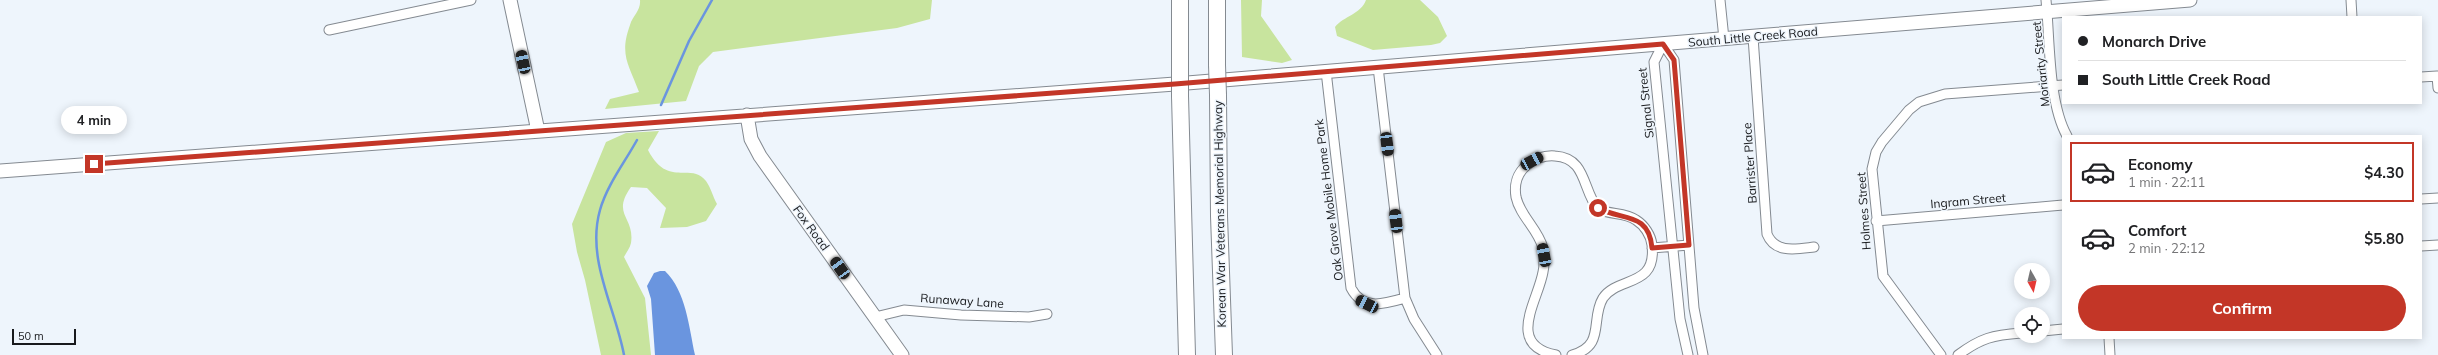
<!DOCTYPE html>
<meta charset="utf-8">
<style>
:root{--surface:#fff;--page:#f6f6f6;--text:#202124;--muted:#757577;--line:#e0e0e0;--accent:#c33627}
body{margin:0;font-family:Mulish,sans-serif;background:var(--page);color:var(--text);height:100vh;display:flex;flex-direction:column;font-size:15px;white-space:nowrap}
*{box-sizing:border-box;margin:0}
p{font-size:13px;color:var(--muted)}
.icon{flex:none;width:22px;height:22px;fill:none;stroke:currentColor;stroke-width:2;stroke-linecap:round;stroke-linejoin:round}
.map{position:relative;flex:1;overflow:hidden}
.sheet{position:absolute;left:2062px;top:135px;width:360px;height:204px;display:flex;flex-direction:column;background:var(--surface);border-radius:0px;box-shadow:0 2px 10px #0003}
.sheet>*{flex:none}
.guide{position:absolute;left:2062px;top:16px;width:360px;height:88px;border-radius:0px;box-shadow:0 2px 10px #0003;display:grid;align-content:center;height:88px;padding:0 16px;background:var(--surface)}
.needle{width:26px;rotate:172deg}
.fabs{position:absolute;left:2014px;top:263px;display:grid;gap:8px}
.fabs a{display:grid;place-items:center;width:36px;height:36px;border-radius:50%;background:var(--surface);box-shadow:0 2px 10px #0003;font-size:20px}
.scale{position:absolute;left:12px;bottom:10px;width:64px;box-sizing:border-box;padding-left:4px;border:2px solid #181a1d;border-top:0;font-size:11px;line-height:14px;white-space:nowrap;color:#181a1d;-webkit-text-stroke:3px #eef5fc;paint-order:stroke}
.end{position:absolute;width:18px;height:18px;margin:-9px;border:5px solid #c33627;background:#fff;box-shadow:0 0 0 2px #fff}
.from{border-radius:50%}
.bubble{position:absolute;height:28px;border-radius:14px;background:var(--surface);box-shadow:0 2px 10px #0003;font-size:13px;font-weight:700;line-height:28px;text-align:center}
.car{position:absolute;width:12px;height:24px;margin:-12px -6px;border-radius:5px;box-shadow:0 0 3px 1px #0007;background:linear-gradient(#222 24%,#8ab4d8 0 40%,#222 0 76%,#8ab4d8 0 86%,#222 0)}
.guide b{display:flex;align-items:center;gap:14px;height:38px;font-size:15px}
.guide b+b{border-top:1px solid var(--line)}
.guide i{width:10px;height:10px;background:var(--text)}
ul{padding:7px 0 0;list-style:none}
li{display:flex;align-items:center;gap:12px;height:60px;margin:0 8px 6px;padding:0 8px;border:2px solid transparent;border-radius:0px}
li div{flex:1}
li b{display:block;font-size:15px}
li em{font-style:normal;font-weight:700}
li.active{border-color:var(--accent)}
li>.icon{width:36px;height:36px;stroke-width:1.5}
.button{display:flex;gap:8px;margin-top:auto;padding:8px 16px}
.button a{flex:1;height:46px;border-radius:24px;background:var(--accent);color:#fff;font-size:16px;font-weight:700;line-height:46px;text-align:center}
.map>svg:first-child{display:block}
.green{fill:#c8e49e}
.water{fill:#6a95df}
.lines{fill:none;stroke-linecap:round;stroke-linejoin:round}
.stream{stroke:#6a95df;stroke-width:2.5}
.street-casing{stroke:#848a91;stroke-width:11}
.secondary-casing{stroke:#848a91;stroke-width:15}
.highway-casing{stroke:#848a91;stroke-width:18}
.street{stroke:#fff;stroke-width:9}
.secondary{stroke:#fff;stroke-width:13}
.highway{stroke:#fff;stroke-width:16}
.highway-bridge-casing{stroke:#848a91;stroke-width:18;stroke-linecap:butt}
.highway-bridge{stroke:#fff;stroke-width:16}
.route{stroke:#c33627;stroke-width:5}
.labels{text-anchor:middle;stroke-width:3;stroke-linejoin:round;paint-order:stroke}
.street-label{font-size:12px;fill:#181a1d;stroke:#eef5fc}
</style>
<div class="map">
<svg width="2438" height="355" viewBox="0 0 2438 355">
<rect width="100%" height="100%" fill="#eef5fc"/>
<!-- green -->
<path class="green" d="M640,0H932L930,19L897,28L713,52L699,66L686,101L605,109L610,99L639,92C629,65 619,55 630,25C633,15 641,11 640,0Z
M1241,0H1262L1261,16L1292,60L1282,63L1242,57Z
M1366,0H1420L1438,17L1447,36L1440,43L1431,45L1373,50L1337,36L1335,27C1344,16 1361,14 1366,0Z
M659,131L648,150C668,189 691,161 706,181C711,188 713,197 717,204L706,221L687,227L660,228L666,208L647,188L631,187C611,215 635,217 631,243C630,248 626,253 624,257L645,298L651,355H601L585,280L577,252L572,224L606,142L626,133Z"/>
<!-- water -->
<path class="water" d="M660,271H665C686,291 689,327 695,355H655L651,299L647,286L654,273Z"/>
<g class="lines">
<!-- stream -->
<path class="stream" d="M661,105L689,41L712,0
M624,355C615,307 586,259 600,210C607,185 625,162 637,140"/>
<!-- street casing -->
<g class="street-casing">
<path id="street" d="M1720,0L1724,39
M2046,0C2050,39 2048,102 2067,136
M2351,0L2352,17
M329,30L471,0
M1753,37L1767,234C1775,254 1797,249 1814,247
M1378,67L1405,298L1414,319L1437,355
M1326,71L1351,288C1363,311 1384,304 1405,298
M2421,77L2437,76L2438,88
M2421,199L2438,198
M1876,221L2063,205
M2421,246L2438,245
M1652,248L1689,245
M875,317L904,310L961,315L1029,317L1047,314
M2043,331L2063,329
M2109,338L2110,355
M1556,355C1505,345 1538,301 1543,272C1545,264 1544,256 1543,248C1538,229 1520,216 1516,197C1514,185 1517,173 1527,165C1536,158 1544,155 1555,156C1587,158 1582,190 1598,209C1610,215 1625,212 1636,220C1644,225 1651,235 1652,245C1657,288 1618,276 1603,298C1590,319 1606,346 1572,355
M1688,355L1680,319L1654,62L1663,44L1674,60L1694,308L1703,355
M1941,355L1883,276L1872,169L1876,152L1882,142L1909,110L1919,102L1945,94L2063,85
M1958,355C1981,338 1993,335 2021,333"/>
</g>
<!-- secondary casing -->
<g class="secondary-casing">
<path id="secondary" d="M510,0L538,131
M747,115L751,139L760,156L902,355
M0,171L1175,84L2190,0"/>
</g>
<!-- highway casing -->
<g class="highway-casing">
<path id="highway" d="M1217,0V65
M1180,67V0
M1218,95L1219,216L1224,355
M1180,96L1187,355"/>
</g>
<!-- street -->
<use href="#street" class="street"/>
<!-- secondary -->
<use href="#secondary" class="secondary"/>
<!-- highway -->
<use href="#highway" class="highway"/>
<!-- highway-bridge casing -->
<g class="highway-bridge-casing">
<path id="highway-bridge" d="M1217,65L1218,95
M1180,67V96"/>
</g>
<!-- highway-bridge -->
<use href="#highway-bridge" class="highway-bridge"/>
</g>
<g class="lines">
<!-- route -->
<path class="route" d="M94,164L1175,84L1663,44L1674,60L1689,245L1652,248C1649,211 1621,221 1598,208"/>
</g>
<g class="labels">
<!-- street labels -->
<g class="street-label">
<text transform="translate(1753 37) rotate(-5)" y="4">South Little Creek Road</text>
<text transform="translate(2041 64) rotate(-96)" y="4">Moriarity Street</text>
<text transform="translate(1646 103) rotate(-96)" y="4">Signal Street</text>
<text transform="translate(1750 163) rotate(-94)" y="4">Barrister Place</text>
<text transform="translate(1329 200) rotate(-97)" y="4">Oak Grove Mobile Home Park</text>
<text transform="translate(1968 201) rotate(-5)" y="4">Ingram Street</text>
<text transform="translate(1864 211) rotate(-94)" y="4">Holmes Street</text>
<text transform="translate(1220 214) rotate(-91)" y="4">Korean War Veterans Memorial Highway</text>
<text transform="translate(811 228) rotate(54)" y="4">Fox Road</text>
<text transform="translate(962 301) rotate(4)" y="4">Runaway Lane</text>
</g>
</g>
</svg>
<div class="fabs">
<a><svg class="needle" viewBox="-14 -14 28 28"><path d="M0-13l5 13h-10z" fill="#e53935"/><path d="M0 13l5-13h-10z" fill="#757577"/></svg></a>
<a><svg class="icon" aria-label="locate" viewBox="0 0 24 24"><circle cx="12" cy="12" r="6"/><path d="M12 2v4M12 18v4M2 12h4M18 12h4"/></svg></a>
</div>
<div class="scale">50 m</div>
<i class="end from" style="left:1598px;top:208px"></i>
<i class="end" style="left:94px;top:164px"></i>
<div class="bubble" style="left:61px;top:106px;width:66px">4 min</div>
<i class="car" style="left:523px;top:62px;rotate:348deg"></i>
<i class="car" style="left:1387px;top:144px;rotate:173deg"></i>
<i class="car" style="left:1532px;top:161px;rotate:62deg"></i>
<i class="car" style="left:1396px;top:221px;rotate:353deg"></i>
<i class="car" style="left:1544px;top:255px;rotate:349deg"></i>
<i class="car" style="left:840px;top:268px;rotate:325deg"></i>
<i class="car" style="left:1367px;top:304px;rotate:296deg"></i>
<div class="guide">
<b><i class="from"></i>Monarch Drive</b>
<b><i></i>South Little Creek Road</b>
</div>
<section class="sheet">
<ul>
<li class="active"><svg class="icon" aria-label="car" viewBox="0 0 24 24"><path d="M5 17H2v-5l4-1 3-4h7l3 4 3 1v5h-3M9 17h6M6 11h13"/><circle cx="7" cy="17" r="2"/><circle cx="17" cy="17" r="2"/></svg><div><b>Economy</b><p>1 min · 22:11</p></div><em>$4.30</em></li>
<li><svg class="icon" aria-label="car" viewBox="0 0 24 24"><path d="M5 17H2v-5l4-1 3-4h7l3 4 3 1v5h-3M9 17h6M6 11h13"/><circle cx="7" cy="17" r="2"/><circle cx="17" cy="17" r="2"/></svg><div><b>Comfort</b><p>2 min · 22:12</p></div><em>$5.80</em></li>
</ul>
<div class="button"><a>Confirm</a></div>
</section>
</div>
